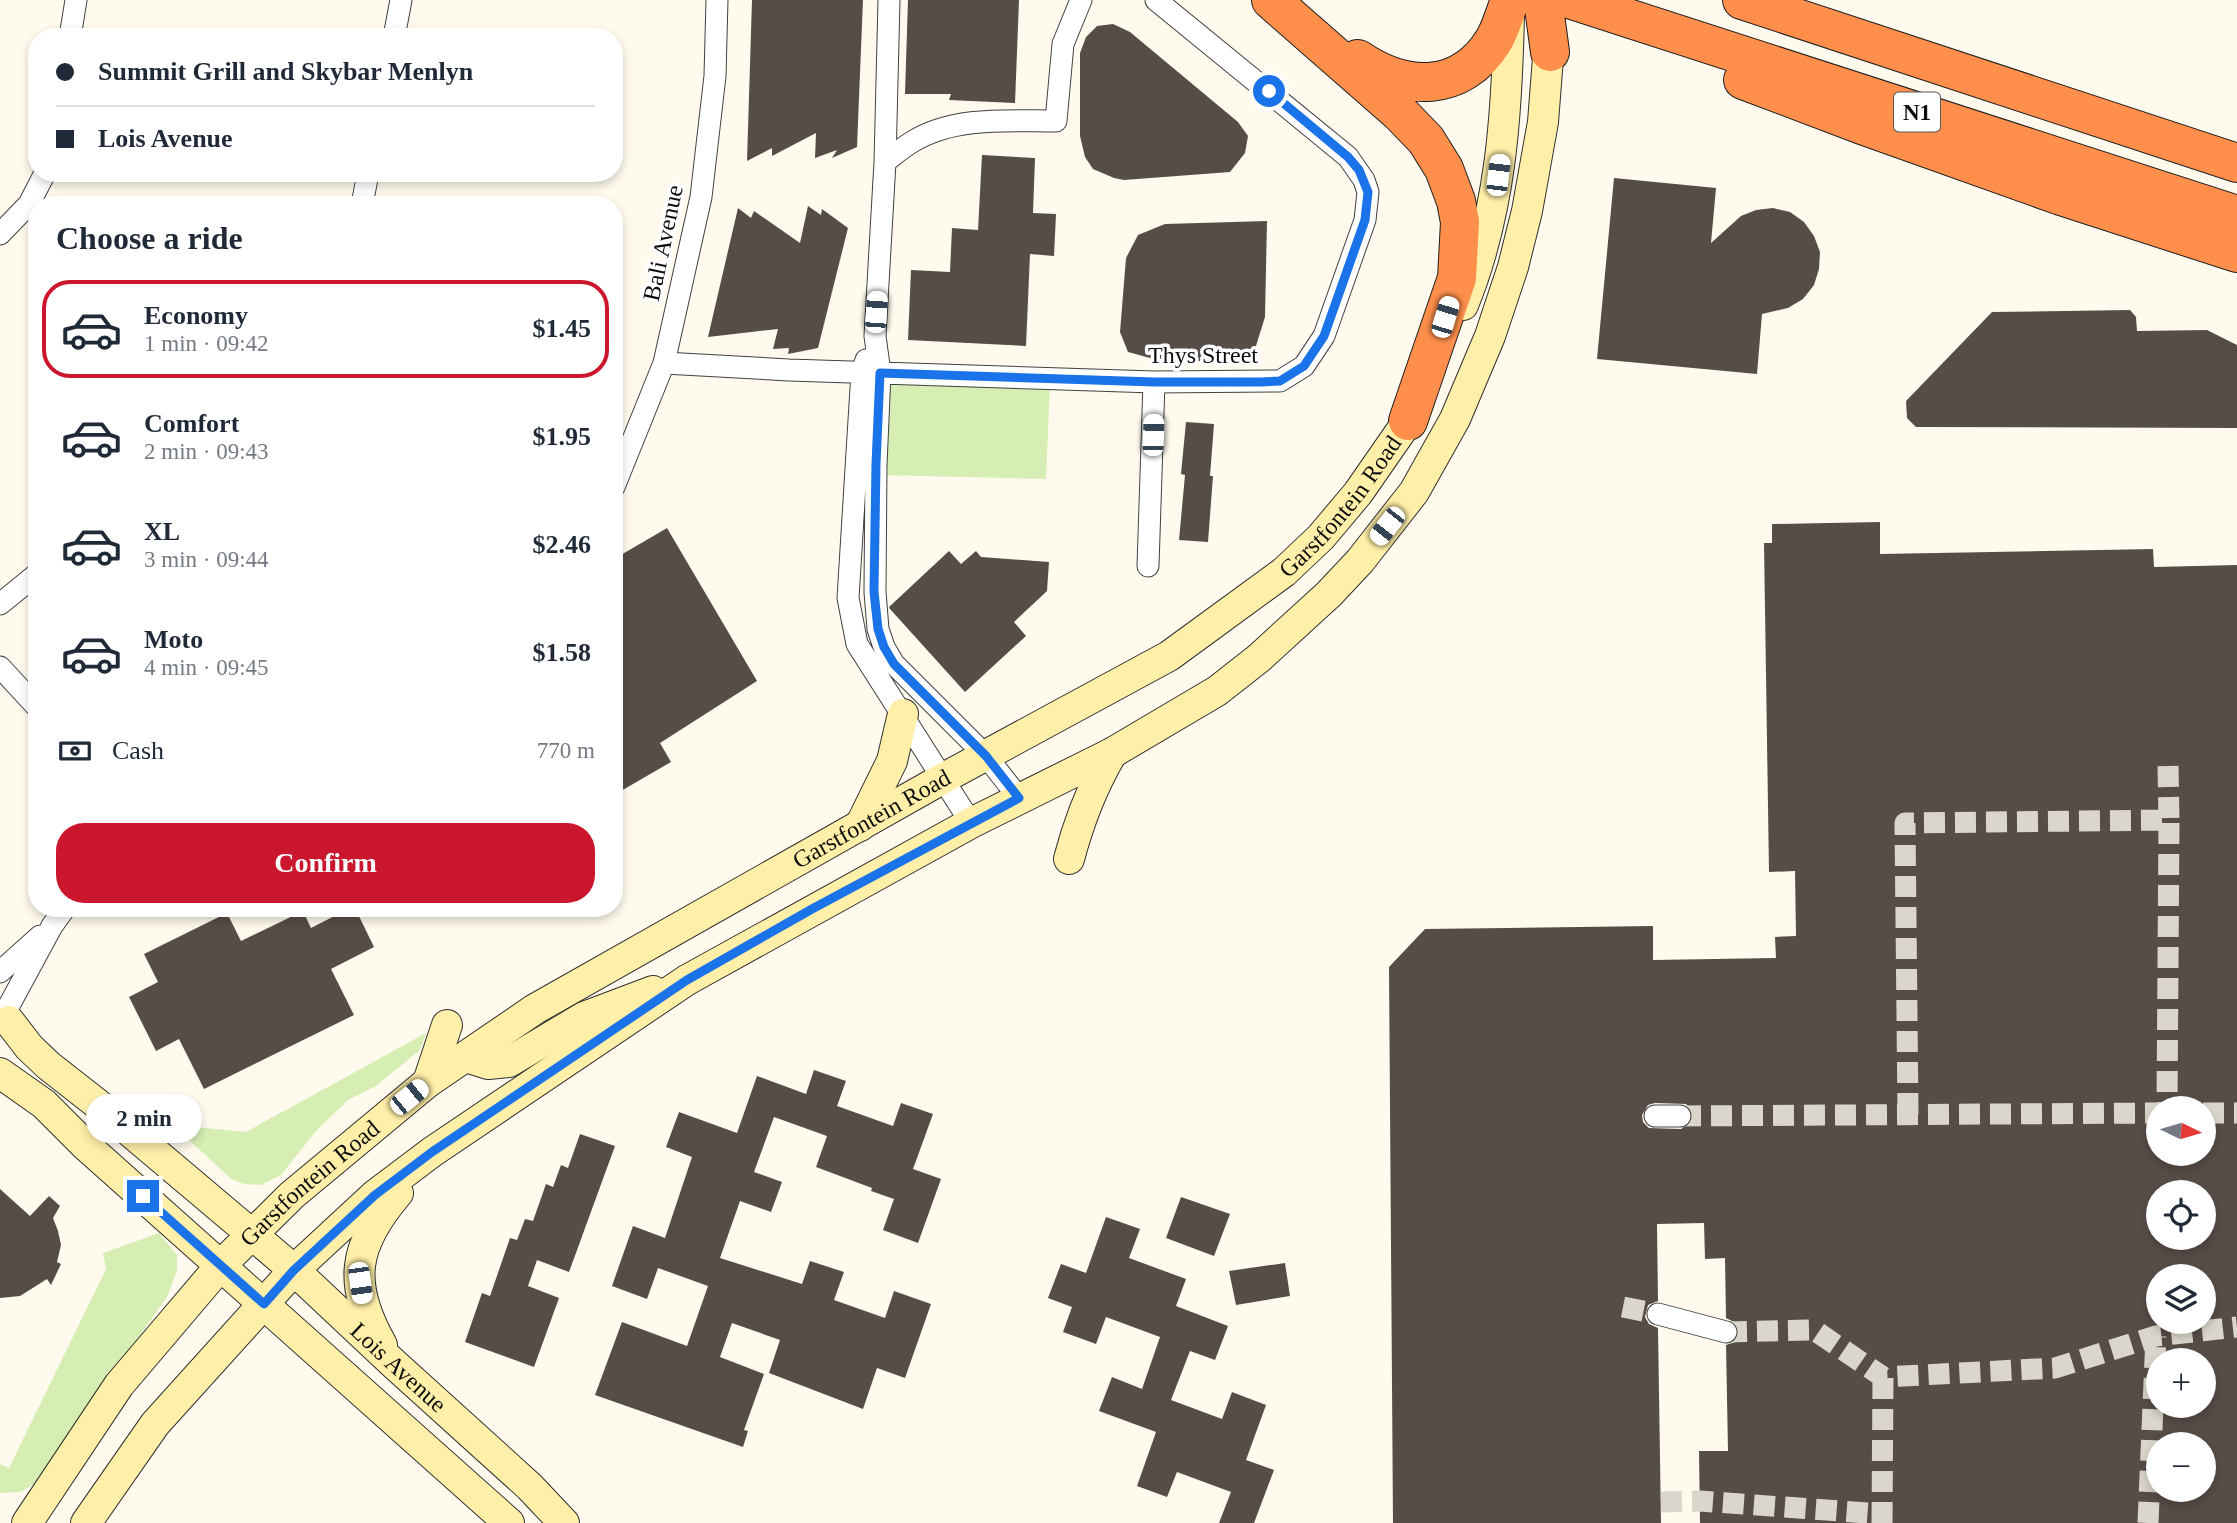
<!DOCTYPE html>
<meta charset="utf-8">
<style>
:root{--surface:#fff;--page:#f2f2f3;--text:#1f2937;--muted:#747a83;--line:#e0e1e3;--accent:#cb172e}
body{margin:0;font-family:Georgia,serif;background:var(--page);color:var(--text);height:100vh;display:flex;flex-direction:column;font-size:26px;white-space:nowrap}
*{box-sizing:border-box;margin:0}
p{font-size:23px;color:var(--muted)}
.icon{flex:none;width:38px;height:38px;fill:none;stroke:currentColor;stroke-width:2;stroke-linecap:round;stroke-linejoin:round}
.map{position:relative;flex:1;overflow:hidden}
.panel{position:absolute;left:28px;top:196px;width:595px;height:721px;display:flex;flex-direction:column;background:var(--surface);border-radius:28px;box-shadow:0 4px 10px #0003}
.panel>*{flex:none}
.top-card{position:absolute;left:28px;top:28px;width:595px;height:154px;border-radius:28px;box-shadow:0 4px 10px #0003;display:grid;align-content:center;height:154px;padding:0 28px;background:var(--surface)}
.needle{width:46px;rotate:95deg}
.fabs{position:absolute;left:2146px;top:1096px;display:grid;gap:14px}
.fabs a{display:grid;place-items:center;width:70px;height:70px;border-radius:50%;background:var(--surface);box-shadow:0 4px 10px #0003;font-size:35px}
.end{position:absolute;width:32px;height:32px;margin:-16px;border:9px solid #1a73e8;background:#fff;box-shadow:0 0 0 4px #fff}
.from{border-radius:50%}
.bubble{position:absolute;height:49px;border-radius:24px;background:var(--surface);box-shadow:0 4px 10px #0003;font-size:23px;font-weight:600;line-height:49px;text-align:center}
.car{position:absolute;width:21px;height:42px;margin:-21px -10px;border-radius:9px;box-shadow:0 0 5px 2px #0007;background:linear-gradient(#fff 24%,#345 0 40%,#fff 0 76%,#345 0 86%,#fff 0)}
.top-card b{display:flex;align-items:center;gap:24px;height:66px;font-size:26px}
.top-card b+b{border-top:2px solid var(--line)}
.top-card i{width:18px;height:18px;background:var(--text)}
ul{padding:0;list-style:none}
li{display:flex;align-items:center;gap:21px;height:98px;margin:0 14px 10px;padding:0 14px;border:4px solid transparent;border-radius:28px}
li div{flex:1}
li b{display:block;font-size:26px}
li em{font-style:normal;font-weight:600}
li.current{border-color:var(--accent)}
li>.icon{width:63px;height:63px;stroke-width:1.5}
h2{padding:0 28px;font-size:32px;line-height:84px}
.pay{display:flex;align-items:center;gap:18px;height:77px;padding:0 28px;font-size:26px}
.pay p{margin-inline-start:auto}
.action{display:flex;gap:14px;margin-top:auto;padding:14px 28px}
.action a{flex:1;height:80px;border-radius:28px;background:var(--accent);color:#fff;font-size:28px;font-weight:600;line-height:80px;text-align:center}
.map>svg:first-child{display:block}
.green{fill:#d6eeb3}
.building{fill:#574d48;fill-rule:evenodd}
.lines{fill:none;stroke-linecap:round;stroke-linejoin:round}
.street-tunnel{stroke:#dbd6cb;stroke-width:21;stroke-dasharray:21 10;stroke-linecap:butt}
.street-casing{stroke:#404040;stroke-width:23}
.secondary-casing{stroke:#2f2f2f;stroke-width:32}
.highway-casing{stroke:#1e1e1e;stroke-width:40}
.street{stroke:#fff;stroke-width:21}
.secondary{stroke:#ffefa8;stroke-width:30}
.highway{stroke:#ff8f4b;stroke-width:38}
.route{stroke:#1a73e8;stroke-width:9}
.labels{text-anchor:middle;stroke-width:7;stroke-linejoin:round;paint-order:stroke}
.shield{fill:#fff;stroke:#565656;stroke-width:2}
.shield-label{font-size:23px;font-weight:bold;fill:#0d0d0d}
.street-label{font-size:24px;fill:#0d0d0d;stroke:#fff}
</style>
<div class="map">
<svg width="2237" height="1523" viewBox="0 0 2237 1523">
<rect width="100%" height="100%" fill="#fffaed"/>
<!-- green -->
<path class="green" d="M889,381L1050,386L1046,479L876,475Z
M426,1033L420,1050L376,1086L348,1100L316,1131L281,1175L261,1185L244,1184L231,1179L173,1125L246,1132Z
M159,1233L177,1255V1271L167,1297L33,1485L20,1492L0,1493V1464L9,1468L106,1269L103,1253Z"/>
<!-- building -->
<path class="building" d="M752,0H863L857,147L832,158L837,150L815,158L816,133L772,156V148L747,161Z
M908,0H1019L1015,103L949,100L951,94H905Z
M1113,24L1130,32L1238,122L1248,136L1245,153L1230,172L1124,180L1114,178L1093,169L1085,157L1080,136V53L1086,37L1097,26Z
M982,155L1035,158L1033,213L1056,214L1054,256L1030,254L1026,346L908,340L911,270L950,272L952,228L978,230Z
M1614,178L1716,188L1711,243L1741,216L1756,210L1773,208L1790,212L1804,222L1814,236L1820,252L1819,269L1814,285L1803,299L1788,308L1762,314L1757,374L1597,359Z
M808,206L821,215L822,209L848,228L818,348L788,354L789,348L773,349L778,329L708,337L738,208L751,218L754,211L800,243Z
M1267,221L1265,317L1255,349L1230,363L1150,358L1128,352L1120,332L1126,258L1138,235L1165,224Z
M2130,310L2136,317L2137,331L2207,330L2237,345V428L1916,427L1907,418L1906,401L1992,312Z
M1186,422L1214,424L1210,476H1213L1208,542L1179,540L1185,475L1181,474Z
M1880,522V554L2153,549L2154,567L2237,565V1523H1700L1699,1451H1728L1726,1345L1735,1342L1739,1335L1736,1323L1726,1318L1725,1258L1705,1259L1704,1223L1657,1224L1658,1301L1648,1305L1645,1317L1649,1324L1658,1328L1661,1523H1393L1389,967L1425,929L1653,926V960L1776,958L1775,937L1796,936L1795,871L1769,872L1764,543H1772V524ZM1655,1103L1686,1104L1692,1110V1122L1681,1129L1649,1128L1643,1122L1642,1115L1648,1105ZM2158,1108H2203V1153H2158ZM2158,1192H2203V1237H2158ZM2158,1276H2203V1321H2158ZM2158,1360H2203V1405H2158ZM2158,1444H2203V1489H2158Z
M667,528L757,681L660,743L671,762L614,795V559Z
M949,551L961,564L976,551L981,557L1049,562L1047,591L1014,622L1026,636L965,692L890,609L889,607Z
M350,908H355L374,947L331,969L354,1015L204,1089L179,1039L156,1051L129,997L158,982L144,954L227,913L241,941L303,911L311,928Z
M814,1070L846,1081L837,1106L893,1126L901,1103L933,1114L913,1169L941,1179L918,1243L883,1230L894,1199L871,1191L872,1188L816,1167L827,1136L774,1117L754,1172L782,1182L771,1212L740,1201L720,1258L802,1284L810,1261L844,1272L834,1300L885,1318L894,1291L931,1304L905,1378L877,1368L863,1409L769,1373L780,1340L732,1323L720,1357L764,1374L744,1430L748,1431L743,1447L595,1395L622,1322L687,1346L708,1286L658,1268L647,1299L612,1286L633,1226L665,1238L692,1157L666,1147L679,1112L737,1133L757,1076L806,1094Z
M580,1134L615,1146L569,1272L537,1260L528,1286L559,1298L534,1367L465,1342L482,1293L490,1296L510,1238L517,1240L525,1219L533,1221L546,1184L553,1187L561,1165L568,1168Z
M0,1189L30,1216L49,1196L60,1206L53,1218L58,1231L61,1245L57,1262L61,1264L51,1285L47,1279L20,1296L0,1298Z
M1181,1197L1230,1214L1214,1256L1166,1238Z
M1106,1217L1140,1229L1129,1258L1186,1279L1176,1306L1228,1326L1215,1360L1190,1351L1171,1400L1222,1419L1232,1392L1266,1405L1246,1460L1274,1470L1254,1523H1219L1231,1492L1177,1472L1167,1497L1137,1486L1156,1432L1099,1411L1112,1377L1142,1389L1160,1337L1106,1317L1096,1344L1063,1332L1072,1307L1048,1298L1061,1264L1086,1273Z
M1285,1263L1290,1296L1236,1305L1229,1271Z"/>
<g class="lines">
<!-- street-tunnel -->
<path class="street-tunnel" d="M2168,766L2169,820
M2203,1113H2237
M1908,1114L1905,823L2169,820L2167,1108
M1680,1116L2158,1113
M1623,1307L1658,1314
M1726,1332L1814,1330L1883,1377L2055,1368L2156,1336L2237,1327
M1661,1502L1700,1501L1881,1514
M1882,1523L1883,1377
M2148,1523L2156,1336"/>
<!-- street casing -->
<g class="street-casing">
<path id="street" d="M889,0L885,162L875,336L880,373L876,465L875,592L878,629L884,647L894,664L986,756L1019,798
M70,37L76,0
M394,37L401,0
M885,162C894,155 902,148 912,142C954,116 1008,121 1056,121L1063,44L1081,0
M362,205L368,173
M0,234L29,204L45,173
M866,360L862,372L848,598L857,644L971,823
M664,363L789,370L1154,382L1280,381L1304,366L1324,336L1365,220L1368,192L1364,180L1348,157L1156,0
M614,487L664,363L701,197L715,76L717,0
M1148,566L1154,382
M0,604L37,574
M0,667L37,707
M0,972L40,936
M6,1011L52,926L65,908
M1655,1116H1680
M1658,1314L1726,1332"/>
</g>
<!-- secondary casing -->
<g class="secondary-casing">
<g id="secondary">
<path d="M1463,305C1501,212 1507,114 1509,14"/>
<path d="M860,826L892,761L903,714"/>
<path d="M1069,859C1079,821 1092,787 1112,753"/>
<path id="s1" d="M9,1021L29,1047L49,1066L95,1102L294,1270L393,1363L529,1486L564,1523"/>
<path d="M466,1057L488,1064L509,1062L584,1017L653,991"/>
<path d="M0,1073L44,1104L84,1144L509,1523"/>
<path d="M428,1082L447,1025"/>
<path d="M382,1345C347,1283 353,1246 398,1193"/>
<path id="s2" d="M27,1523L119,1385L221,1265L292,1195L428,1082L535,1009L942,779L1169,656L1284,572L1321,537L1358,493L1408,421L1418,401"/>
<path d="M86,1523L155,1424L294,1270L375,1195L432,1152L687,980L971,823L1112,753L1217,691L1259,658L1329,594L1360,561L1414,492L1455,419L1490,336L1513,267L1527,211L1543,122L1550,32"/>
</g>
</g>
<!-- highway casing -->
<g class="highway-casing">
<path id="highway" d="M1271,0L1400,113L1426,140L1444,169L1456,201L1460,222L1457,278L1408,421
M1543,0L1550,52
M1572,0L2237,215
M1742,0L2237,163
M1358,59C1405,91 1461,94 1494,40C1501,28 1505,13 1510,0
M1743,80L1862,125L2061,196L2237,253"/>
</g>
<!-- street -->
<use href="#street" class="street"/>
<!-- secondary -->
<use href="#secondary" class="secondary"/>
<!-- highway -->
<use href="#highway" class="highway"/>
</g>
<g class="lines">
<!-- route -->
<path class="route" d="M143,1196L264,1304L294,1270L375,1195L432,1152L687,980L812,909L1019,798L986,756L894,664L884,647L878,629L874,592L876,464L880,373L1154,382H1261L1280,381L1304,366L1324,336L1365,220L1368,192L1359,170L1348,157L1269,91"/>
</g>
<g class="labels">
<!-- shield labels -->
<rect class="shield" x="1894" y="92.5" width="46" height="39" rx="5"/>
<g class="shield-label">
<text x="1917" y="120">N1</text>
</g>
<!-- street labels -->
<g class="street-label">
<text transform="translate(663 243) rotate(-78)" y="8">Bali Avenue</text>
<text x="1203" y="363">Thys Street</text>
<text dy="8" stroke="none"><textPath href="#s2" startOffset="1684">Garstfontein Road</textPath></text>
<text dy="8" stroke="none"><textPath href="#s2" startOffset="1116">Garstfontein Road</textPath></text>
<text dy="8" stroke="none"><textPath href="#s2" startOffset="444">Garstfontein Road</textPath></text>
<text dy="8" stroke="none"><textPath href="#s1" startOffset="522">Lois Avenue</textPath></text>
</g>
</g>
</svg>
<div class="fabs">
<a><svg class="needle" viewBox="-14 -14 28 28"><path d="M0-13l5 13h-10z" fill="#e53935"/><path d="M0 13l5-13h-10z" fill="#747a83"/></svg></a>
<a><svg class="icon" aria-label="locate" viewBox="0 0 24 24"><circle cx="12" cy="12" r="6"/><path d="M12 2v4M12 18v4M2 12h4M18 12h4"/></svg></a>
<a><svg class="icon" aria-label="layers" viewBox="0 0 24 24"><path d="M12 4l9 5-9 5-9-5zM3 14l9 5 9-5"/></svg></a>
<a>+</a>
<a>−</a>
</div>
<i class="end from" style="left:1269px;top:91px"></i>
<i class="end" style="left:143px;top:1196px"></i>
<div class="bubble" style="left:86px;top:1094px;width:116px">2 min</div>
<i class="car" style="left:1498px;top:175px;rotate:7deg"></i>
<i class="car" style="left:876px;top:312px;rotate:4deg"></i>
<i class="car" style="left:1445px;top:317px;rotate:17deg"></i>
<i class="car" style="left:1153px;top:435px;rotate:2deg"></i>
<i class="car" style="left:1387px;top:526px;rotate:218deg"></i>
<i class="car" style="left:409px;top:1097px;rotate:51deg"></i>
<i class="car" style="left:360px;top:1283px;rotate:172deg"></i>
<div class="top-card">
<b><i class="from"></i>Summit Grill and Skybar Menlyn</b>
<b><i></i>Lois Avenue</b>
</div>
<section class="panel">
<h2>Choose a ride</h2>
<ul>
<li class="current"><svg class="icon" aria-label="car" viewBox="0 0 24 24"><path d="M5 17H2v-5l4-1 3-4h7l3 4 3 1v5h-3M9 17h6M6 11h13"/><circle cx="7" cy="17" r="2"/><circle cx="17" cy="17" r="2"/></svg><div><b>Economy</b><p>1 min · 09:42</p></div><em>$1.45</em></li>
<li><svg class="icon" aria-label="car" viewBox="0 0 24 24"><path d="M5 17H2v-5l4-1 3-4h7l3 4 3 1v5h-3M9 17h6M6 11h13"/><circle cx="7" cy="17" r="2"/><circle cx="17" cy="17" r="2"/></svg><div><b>Comfort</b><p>2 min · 09:43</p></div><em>$1.95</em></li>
<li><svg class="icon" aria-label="car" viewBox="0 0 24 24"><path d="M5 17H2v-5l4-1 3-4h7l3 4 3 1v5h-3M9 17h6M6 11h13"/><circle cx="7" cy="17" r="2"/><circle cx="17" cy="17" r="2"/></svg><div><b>XL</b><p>3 min · 09:44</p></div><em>$2.46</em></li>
<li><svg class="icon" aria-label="car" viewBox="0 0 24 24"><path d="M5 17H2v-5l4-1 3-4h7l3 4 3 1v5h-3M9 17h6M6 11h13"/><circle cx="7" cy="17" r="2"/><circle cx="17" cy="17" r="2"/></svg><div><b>Moto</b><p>4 min · 09:45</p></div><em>$1.58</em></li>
</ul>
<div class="pay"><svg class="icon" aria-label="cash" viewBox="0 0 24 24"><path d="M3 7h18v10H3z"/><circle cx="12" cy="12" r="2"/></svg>Cash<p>770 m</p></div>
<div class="action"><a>Confirm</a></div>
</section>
</div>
